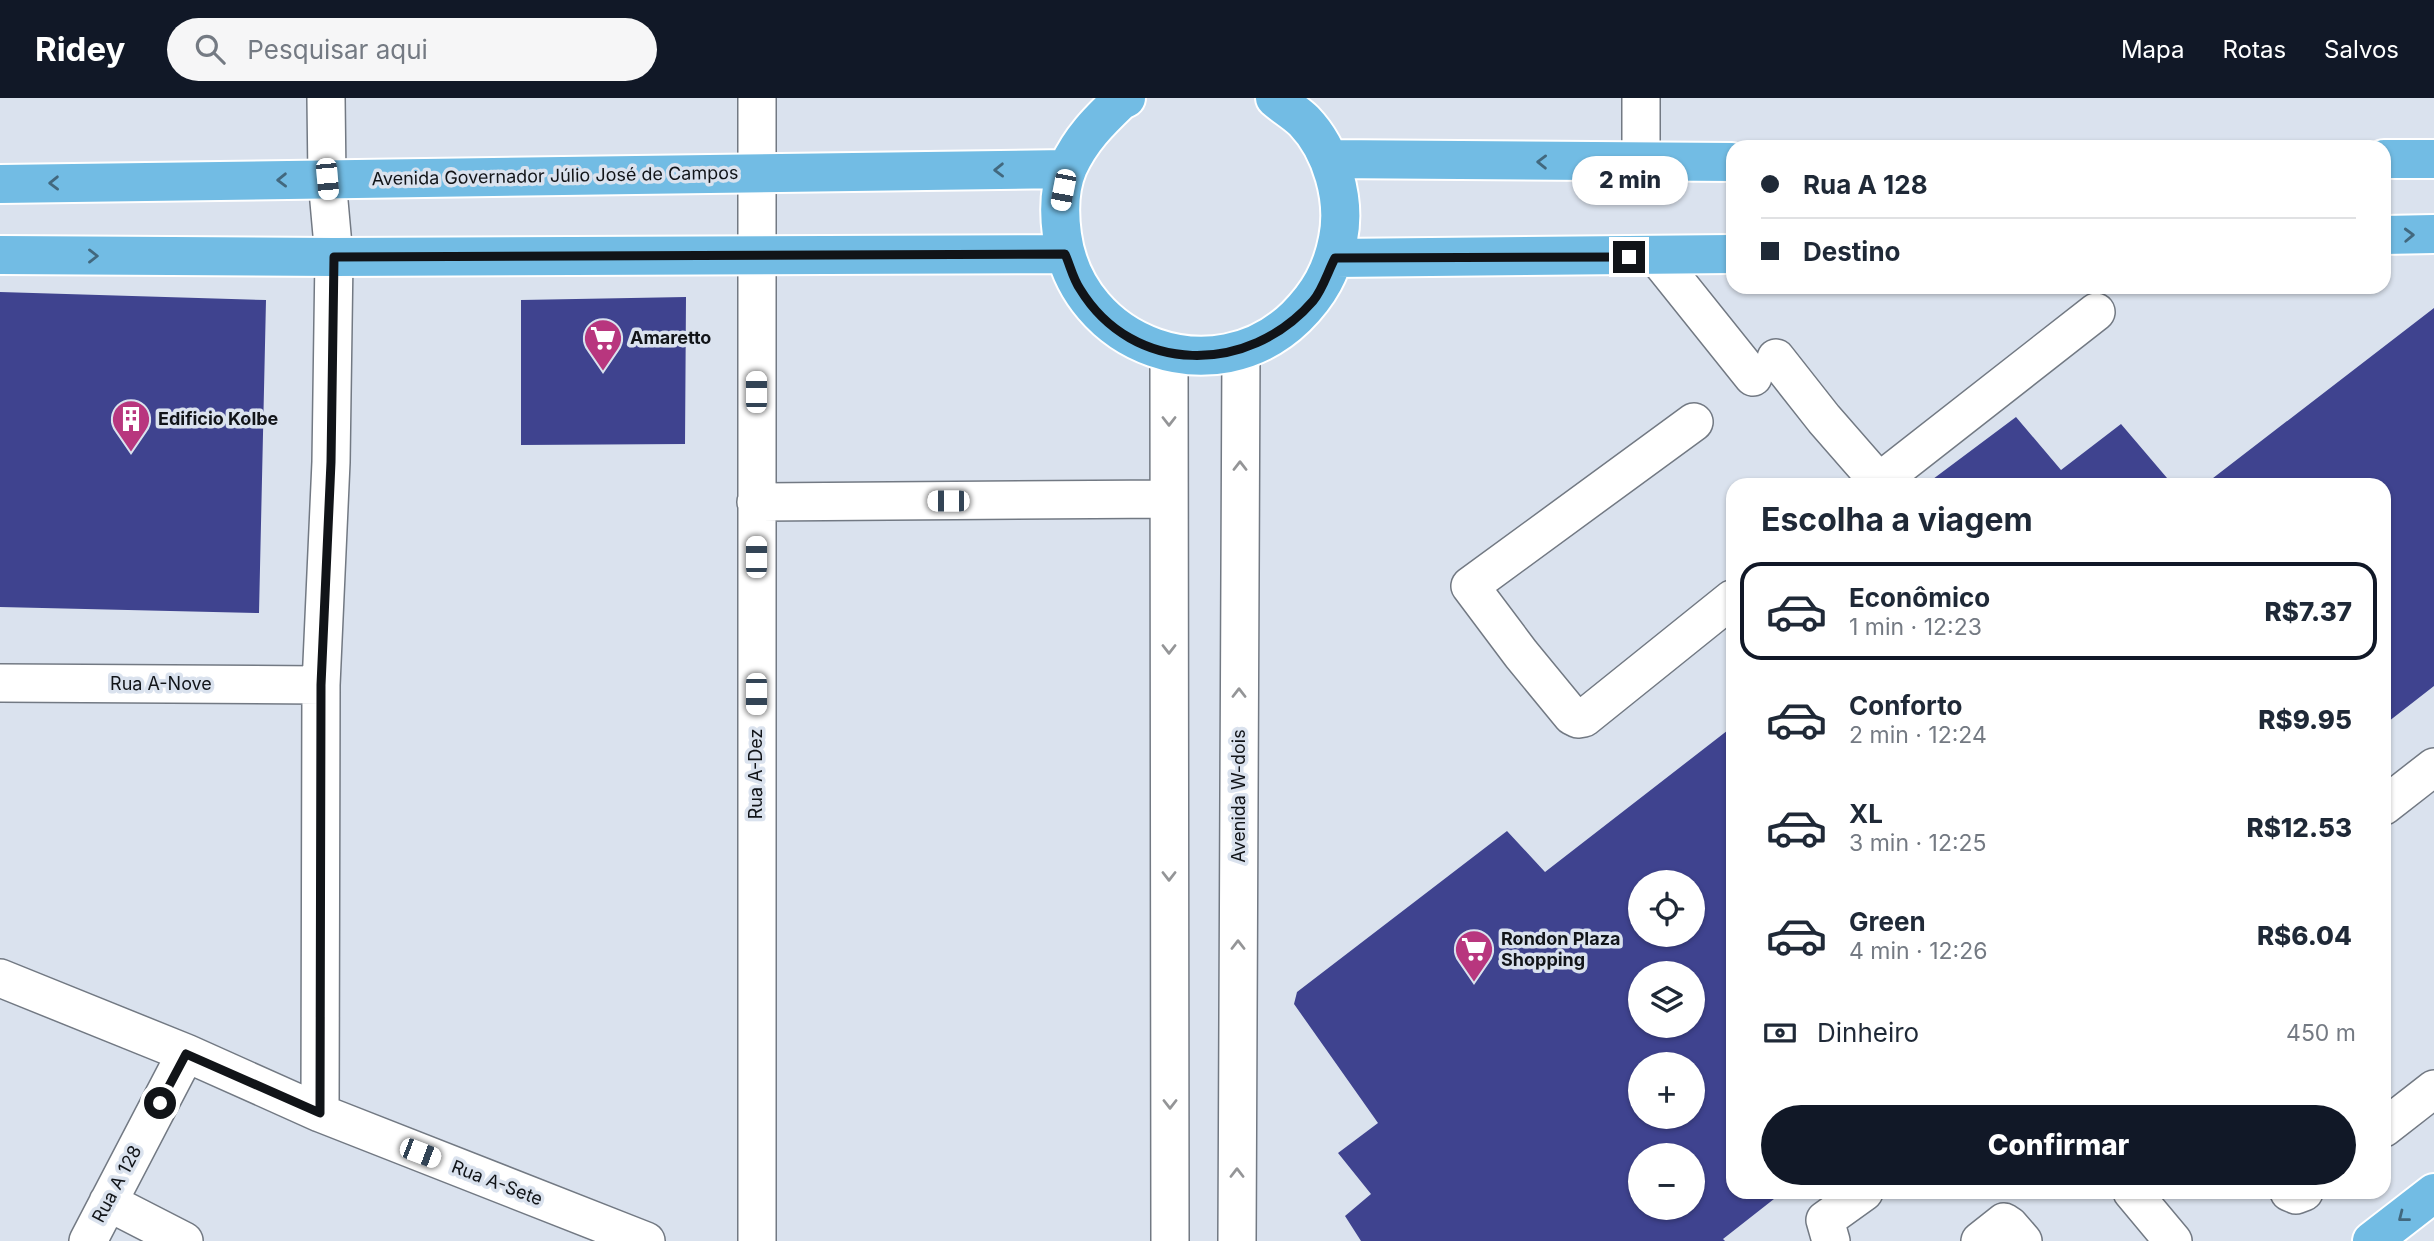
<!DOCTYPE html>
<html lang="pt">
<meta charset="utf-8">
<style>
:root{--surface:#fff;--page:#f6f6f7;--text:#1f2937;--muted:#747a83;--line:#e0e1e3;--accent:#111827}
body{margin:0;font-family:Inter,sans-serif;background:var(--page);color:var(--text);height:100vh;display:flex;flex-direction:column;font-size:26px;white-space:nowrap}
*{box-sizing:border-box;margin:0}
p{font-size:23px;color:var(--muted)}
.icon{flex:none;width:38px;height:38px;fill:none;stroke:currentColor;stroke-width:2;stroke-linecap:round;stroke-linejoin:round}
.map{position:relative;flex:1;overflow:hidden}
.sheet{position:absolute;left:1726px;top:380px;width:665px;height:721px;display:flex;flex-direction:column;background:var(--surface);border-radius:21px;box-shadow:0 2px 5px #0004}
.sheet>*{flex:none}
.guide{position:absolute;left:1726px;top:42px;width:665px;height:154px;border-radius:21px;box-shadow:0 2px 5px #0004;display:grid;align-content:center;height:154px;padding:0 35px;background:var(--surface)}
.fabs{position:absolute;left:1628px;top:772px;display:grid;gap:14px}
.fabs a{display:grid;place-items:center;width:77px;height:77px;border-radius:50%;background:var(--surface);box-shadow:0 2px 5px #0004;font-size:35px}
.end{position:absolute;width:32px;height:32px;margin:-16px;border:9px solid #111418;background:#fff;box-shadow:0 0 0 4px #fff}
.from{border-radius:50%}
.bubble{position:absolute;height:49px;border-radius:24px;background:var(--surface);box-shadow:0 2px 5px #0004;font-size:23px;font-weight:800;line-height:49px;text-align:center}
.car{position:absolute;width:21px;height:42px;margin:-21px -10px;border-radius:9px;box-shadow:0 0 5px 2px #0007;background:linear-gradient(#fff 24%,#345 0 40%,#fff 0 76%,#345 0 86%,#fff 0)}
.guide b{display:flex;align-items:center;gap:24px;height:66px;font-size:26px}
.guide b+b{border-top:2px solid var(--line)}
.guide i{width:18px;height:18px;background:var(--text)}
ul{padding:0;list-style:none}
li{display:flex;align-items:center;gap:21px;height:98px;margin:0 14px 10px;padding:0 21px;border:4px solid transparent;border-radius:21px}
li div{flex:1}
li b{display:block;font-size:26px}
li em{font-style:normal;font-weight:800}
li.active{border-color:var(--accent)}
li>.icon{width:63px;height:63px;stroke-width:1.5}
h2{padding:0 35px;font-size:32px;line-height:84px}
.pay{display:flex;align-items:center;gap:18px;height:77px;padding:0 35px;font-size:26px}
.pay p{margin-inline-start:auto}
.button{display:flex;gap:14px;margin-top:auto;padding:14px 35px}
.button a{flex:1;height:80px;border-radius:42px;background:var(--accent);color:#fff;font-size:28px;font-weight:800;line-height:80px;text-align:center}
header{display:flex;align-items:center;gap:42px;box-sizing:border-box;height:98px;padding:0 35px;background:var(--accent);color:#fff}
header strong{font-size:33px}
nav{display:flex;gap:38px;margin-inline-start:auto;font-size:24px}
.search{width:490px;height:63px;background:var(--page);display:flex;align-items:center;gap:18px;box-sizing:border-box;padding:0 24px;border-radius:38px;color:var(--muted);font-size:26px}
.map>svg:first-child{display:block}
.building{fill:#3f438f;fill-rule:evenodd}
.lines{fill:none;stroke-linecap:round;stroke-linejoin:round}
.minor-casing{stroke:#727983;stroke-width:40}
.major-casing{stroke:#fff;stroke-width:42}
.minor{stroke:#fff;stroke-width:37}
.major{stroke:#72bce4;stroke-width:38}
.oneway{stroke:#42687e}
.oneway2{stroke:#949597}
.route{stroke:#111418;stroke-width:9}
.labels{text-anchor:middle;stroke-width:7;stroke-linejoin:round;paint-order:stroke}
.street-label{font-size:18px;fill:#111418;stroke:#dae2ee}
.poi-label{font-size:18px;font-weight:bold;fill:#111418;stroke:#dae2ee;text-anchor:start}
</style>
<header>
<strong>Ridey</strong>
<div class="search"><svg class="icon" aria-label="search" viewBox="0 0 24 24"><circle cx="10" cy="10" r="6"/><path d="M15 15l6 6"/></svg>Pesquisar aqui</div>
<nav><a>Mapa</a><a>Rotas</a><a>Salvos</a></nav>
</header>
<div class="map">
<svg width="2434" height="1143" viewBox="0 0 2434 1143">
<rect width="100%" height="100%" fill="#dae2ee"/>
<!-- building -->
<path class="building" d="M0,194L266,202L259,515L0,509Z
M686,199L685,346L521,347V202Z
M2434,210V588L2384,627V387H2204Z
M2016,319L2061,372L2121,326L2173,387H1925Z
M1732,629V1094H1783L1723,1141L1725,1143H1361L1345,1118L1371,1096L1338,1055L1378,1025L1294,906L1297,894L1507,733L1545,774ZM1640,784H1692V836H1640ZM1640,875H1692V928H1640ZM1640,966H1692V1018H1640ZM1640,1057H1692V1110H1640Z"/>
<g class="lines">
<!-- minor casing -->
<g class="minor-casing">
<path id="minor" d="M1641,65V0
M1656,158L1753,279
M1169,255L1170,1143
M1776,260L1824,321L1879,384
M1694,324L1470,488L1521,556L1572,618L1578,621L1584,620L1732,501
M1875,387L2096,214
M756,404L1169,401
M0,585L321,587
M2384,708L2434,669
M0,880L186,955L320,1015L646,1143
M320,1015L321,587L331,364L334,159L327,81L326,0
M2384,1030L2434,991
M2132,1094L2173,1143
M2289,1094L2296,1097L2304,1094
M108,1104L184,1143
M88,1143L186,955
M757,1143V0
M1237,1143L1241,253
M1831,1143L1825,1122L1864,1094
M1980,1143L2004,1124L2010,1128L2023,1143"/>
</g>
<!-- major casing -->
<g class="major-casing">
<path id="major" d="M1126,0L1120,3C1098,24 1081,41 1068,69C1059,90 1059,115 1062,137C1077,249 1215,298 1296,219C1319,196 1332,173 1338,141C1346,102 1332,52 1304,23C1296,15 1284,8 1275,0
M1329,61L1732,64
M2384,61H2434
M0,86L1067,71
M2384,137L2434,136
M0,157L334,159L1065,156
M1335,160L1732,156
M2372,1143L2434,1095"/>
</g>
<!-- minor -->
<use href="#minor" class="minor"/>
<!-- major -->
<use href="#major" class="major"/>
</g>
<!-- one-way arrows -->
<defs><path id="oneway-chevron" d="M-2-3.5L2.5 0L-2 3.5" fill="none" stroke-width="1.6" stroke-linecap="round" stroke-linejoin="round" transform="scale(1.75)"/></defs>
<g class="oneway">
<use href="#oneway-chevron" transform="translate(1542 64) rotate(-179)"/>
<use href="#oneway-chevron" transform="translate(999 72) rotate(179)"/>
<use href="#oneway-chevron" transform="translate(282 82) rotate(179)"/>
<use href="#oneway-chevron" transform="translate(54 85) rotate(179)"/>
<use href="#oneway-chevron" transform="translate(2409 137) rotate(-2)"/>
<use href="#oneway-chevron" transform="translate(93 158)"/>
<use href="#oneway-chevron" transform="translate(2403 1119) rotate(142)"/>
</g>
<g class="oneway2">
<use href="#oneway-chevron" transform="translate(1169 323) rotate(90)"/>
<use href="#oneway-chevron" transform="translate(1240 368) rotate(-90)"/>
<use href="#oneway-chevron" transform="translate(1169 551) rotate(90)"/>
<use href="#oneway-chevron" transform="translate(1239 595) rotate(-90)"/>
<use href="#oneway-chevron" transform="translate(1169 778) rotate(90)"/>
<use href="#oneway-chevron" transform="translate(1238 847) rotate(-90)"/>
<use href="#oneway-chevron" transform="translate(1170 1006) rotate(90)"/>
<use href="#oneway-chevron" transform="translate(1237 1075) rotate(-90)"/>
</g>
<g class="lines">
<!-- route -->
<path class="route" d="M160,1005L186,956L320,1015L321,587L331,364L334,159L1065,156C1070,167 1073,181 1080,191C1133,278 1249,277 1313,203C1323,191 1328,173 1335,160L1629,159"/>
</g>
<!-- icons -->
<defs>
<g id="supermarket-pin" transform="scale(2.0125)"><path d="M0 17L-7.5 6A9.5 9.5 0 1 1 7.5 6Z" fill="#b8367e" stroke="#dae2ee"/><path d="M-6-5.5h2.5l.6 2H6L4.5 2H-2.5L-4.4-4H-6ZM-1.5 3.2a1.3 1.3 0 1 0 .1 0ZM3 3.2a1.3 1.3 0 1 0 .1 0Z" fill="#fff"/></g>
<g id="building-pin" transform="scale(2.0125)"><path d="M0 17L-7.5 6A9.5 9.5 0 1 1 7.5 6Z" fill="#b8367e" stroke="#dae2ee"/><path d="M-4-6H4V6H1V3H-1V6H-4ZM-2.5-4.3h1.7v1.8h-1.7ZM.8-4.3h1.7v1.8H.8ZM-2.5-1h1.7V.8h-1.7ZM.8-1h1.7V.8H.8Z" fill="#fff"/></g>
</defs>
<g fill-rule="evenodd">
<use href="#supermarket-pin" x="603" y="240"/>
<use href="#building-pin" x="131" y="321"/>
<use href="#supermarket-pin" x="1474" y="851"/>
</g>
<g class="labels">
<!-- street labels -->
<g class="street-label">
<text transform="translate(555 78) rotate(-1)" y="6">Avenida Governador Júlio José de Campos</text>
<text x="161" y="592">Rua A-Nove</text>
<text transform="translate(756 676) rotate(-90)" y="6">Rua A-Dez</text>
<text transform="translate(1239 698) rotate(-90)" y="6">Avenida W-dois</text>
<text transform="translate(497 1085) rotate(21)" y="6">Rua A-Sete</text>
<text transform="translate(117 1086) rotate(-62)" y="6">Rua A 128</text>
</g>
<!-- poi labels -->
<g class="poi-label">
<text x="630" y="246">Amaretto</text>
<text x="158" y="327">Edificio Kolbe</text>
<text x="1501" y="847">Rondon Plaza<tspan x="1501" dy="21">Shopping</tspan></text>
</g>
</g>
</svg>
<div class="fabs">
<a><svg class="icon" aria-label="locate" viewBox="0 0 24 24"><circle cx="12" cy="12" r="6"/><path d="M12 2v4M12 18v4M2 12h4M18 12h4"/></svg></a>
<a><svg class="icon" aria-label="layers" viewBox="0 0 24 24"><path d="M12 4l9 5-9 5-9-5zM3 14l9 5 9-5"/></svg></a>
<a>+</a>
<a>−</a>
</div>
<i class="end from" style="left:160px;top:1005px"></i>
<i class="end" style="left:1629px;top:159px"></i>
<div class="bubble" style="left:1572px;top:58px;width:116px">2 min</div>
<i class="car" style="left:327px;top:81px;rotate:175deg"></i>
<i class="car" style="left:1063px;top:92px;rotate:191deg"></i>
<i class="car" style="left:756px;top:294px;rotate:0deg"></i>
<i class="car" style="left:948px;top:403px;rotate:270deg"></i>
<i class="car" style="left:756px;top:459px;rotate:0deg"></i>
<i class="car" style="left:756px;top:596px;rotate:180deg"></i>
<i class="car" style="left:420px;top:1055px;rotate:111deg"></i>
<div class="guide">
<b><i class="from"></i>Rua A 128</b>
<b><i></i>Destino</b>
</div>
<section class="sheet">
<h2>Escolha a viagem</h2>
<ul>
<li class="active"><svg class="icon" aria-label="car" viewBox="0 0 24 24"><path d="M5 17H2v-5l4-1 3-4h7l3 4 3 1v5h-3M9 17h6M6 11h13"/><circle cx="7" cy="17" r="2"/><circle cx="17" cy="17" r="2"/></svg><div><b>Econômico</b><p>1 min · 12:23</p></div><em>R$7.37</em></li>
<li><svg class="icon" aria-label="car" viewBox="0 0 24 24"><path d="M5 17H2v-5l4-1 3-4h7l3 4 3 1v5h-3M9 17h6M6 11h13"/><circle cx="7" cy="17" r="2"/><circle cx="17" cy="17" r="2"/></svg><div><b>Conforto</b><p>2 min · 12:24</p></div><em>R$9.95</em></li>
<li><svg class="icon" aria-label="car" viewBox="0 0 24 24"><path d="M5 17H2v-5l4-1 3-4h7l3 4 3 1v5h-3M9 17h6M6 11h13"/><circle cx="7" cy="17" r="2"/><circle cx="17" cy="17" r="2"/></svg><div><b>XL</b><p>3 min · 12:25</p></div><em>R$12.53</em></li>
<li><svg class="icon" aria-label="car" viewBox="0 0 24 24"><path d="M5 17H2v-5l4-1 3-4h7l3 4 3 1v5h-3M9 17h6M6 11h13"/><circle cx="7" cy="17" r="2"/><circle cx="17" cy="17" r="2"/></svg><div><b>Green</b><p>4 min · 12:26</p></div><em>R$6.04</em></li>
</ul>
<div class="pay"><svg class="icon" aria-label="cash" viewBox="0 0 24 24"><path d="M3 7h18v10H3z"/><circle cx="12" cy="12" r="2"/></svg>Dinheiro<p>450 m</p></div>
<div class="button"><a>Confirmar</a></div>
</section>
</div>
